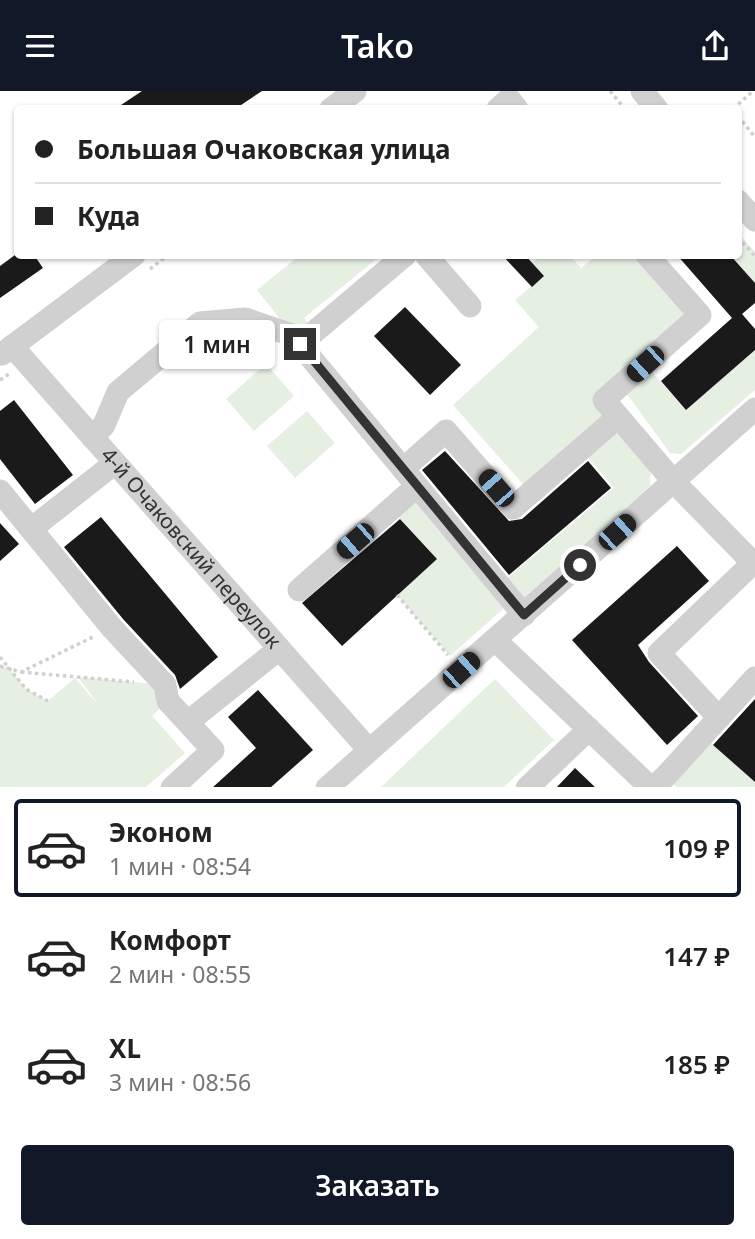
<!DOCTYPE html>
<html lang="ru">
<meta charset="utf-8">
<style>
:root{--surface:#fff;--page:#f6f6f6;--text:#222;--muted:#767676;--line:#e0e0e0;--accent:#111827}
body{margin:0;font-family:"Noto Sans",sans-serif;background:var(--page);color:var(--text);height:100vh;display:flex;flex-direction:column;font-size:26px;white-space:nowrap}
*{box-sizing:border-box;margin:0}
p{font-size:23px;color:var(--muted)}
.icon{flex:none;width:38px;height:38px;fill:none;stroke:currentColor;stroke-width:2;stroke-linecap:round;stroke-linejoin:round}
.map{position:relative;height:696px;overflow:hidden}
.side{display:flex;flex-direction:column;background:var(--surface);flex:1}
.side>*{flex:none}
.top-card{position:absolute;left:14px;top:14px;width:728px;height:154px;border-radius:7px;box-shadow:0 2px 5px #0004;display:grid;align-content:center;height:154px;padding:0 21px;background:var(--surface)}
.end{position:absolute;width:32px;height:32px;margin:-16px;border:9px solid #333;background:#fff;box-shadow:0 0 0 4px #fff}
.from{border-radius:50%}
.bubble{position:absolute;height:49px;border-radius:7px;background:var(--surface);box-shadow:0 2px 5px #0004;font-size:23px;font-weight:600;line-height:49px;text-align:center}
.car{position:absolute;width:21px;height:42px;margin:-21px -10px;border-radius:9px;box-shadow:0 0 5px 2px #0007;background:linear-gradient(#222 24%,#8ab4d8 0 40%,#222 0 76%,#8ab4d8 0 86%,#222 0)}
.top-card b{display:flex;align-items:center;gap:24px;height:66px;font-size:26px}
.top-card b+b{border-top:2px solid var(--line)}
.top-card i{width:18px;height:18px;background:var(--text)}
ul{padding:12px 0 0;list-style:none}
li{display:flex;align-items:center;gap:21px;height:98px;margin:0 14px 10px;padding:0 7px;border:4px solid transparent;border-radius:7px}
li div{flex:1}
li b{display:block;font-size:26px}
li em{font-style:normal;font-weight:600}
li.on{border-color:var(--accent)}
li>.icon{width:63px;height:63px;stroke-width:1.5}
.cta{display:flex;gap:14px;margin-top:auto;padding:14px 21px}
.cta a{flex:1;height:80px;border-radius:7px;background:var(--accent);color:#fff;font-size:28px;font-weight:600;line-height:80px;text-align:center}
header{display:flex;justify-content:space-between;align-items:center;height:91px;padding:0 21px;background:var(--accent);color:#fff;font-size:32px;font-weight:600}
.map>svg:first-child{display:block}
.green{fill:#e5efe2}
.building{fill:#1a1a1a}
.lines{fill:none;stroke-linecap:round;stroke-linejoin:round}
.path{stroke:#d0d0d0;stroke-width:3.5;stroke-dasharray:3.5 3.5;stroke-linecap:butt}
.minor{stroke:#d0d0d0;stroke-width:23}
.route{stroke:#333;stroke-width:9}
.labels{text-anchor:middle;stroke-width:7;stroke-linejoin:round;paint-order:stroke}
.street-label{font-size:21px;fill:#333;stroke:#fff}
</style>
<header><svg class="icon" aria-label="menu" viewBox="0 0 24 24"><path d="M4 6h16M4 12h16M4 18h16"/></svg>Tako<svg class="icon" aria-label="share" viewBox="0 0 24 24"><path d="M12 15V3M7 8l5-5 5 5M5 13v7h14v-7"/></svg></header>
<div class="map">
<svg width="755" height="697" viewBox="0 0 755 697">
<rect width="100%" height="100%" fill="#fff"/>
<!-- green -->
<path class="green" d="M739,143L755,161V192L730,165L738,164Z
M299,165H380L304,227L316,242L300,253L257,199Z
M541,165H570L581,177L596,165H648L700,224L645,273L686,319L755,259V299L681,363L670,362L621,295L604,309L651,377L650,395L525,508L512,510L450,565L397,504L437,468L396,423L417,395L499,494L614,397L581,358L530,401L453,314L539,236L515,209L544,185L532,172Z
M266,273L294,305L254,340L226,308Z
M307,320L335,352L295,387L267,355Z
M0,575L9,577L26,598L48,610L75,587L100,616L78,586L165,594L168,610L152,625L185,662L146,696H0Z
M495,588L554,649L504,696H381Z
M703,645L755,691V696H677L665,686Z"/>
<!-- building -->
<path class="building" d="M142,0H262L235,18H115Z
M15,164H34L43,177L0,207V175Z
M502,164H525L544,185L532,196Z
M677,164H730L755,192V212L742,223L755,238V259L686,319L661,290L732,227Z
M405,216L461,274L430,304L374,245Z
M14,309L73,384L35,413L0,368V320Z
M445,360L509,430L522,428L588,370L611,397L509,484L422,379Z
M101,426L218,566L180,598L175,584L123,528L64,456Z
M400,428L437,468L342,555L302,512Z
M0,432L19,453L0,470Z
M677,455L709,490L638,554L649,571L698,625L667,654L572,549Z
M258,599L313,659L270,697H212L256,657L228,626Z
M755,608V691L713,654Z
M575,677L596,697H556Z"/>
<g class="lines">
<!-- path -->
<path class="path" d="M610,0L625,18
M733,18L753,0
M738,25L755,46
M738,146L755,165
M150,178L168,164
M0,289L9,283
M397,504L448,564
M0,566L26,598L48,610
M0,575L21,581L95,545
M21,581L134,591"/>
<!-- minor -->
<g class="minor">
<path d="M642,0L657,18"/>
<path d="M331,18L355,0"/>
<path d="M498,18L509,8L517,18"/>
<path d="M738,110L755,129"/>
<path d="M426,164L470,215"/>
<path d="M647,164L700,224L604,309L674,391L753,472"/>
<path d="M300,253L405,164"/>
<path id="s1" d="M12,255L369,659"/>
<path d="M2,263L134,164"/>
<path d="M92,346L104,334L118,301L200,232L245,228L292,244L524,524"/>
<path d="M403,378L446,340L513,417L618,326"/>
<path d="M0,400L112,537L165,594L168,610L213,659L172,697"/>
<path d="M31,438L115,372"/>
<path d="M299,499L417,395"/>
<path d="M495,549L651,697"/>
<path d="M719,627L659,562L755,470"/>
<path d="M188,631L279,558"/>
<path d="M327,697L755,318"/>
<path d="M527,697L589,638"/>
<path d="M652,697L665,686L755,587"/>
</g>
</g>
<g class="lines">
<!-- route -->
<path class="route" d="M300,253L524,524L580,474"/>
</g>
<g class="labels">
<!-- street labels -->
<g class="street-label">
<text dy="7" stroke="none"><textPath href="#s1" startOffset="270">4-й Очаковский переулок</textPath></text>
</g>
</g>
</svg>
<i class="end from" style="left:580px;top:474px"></i>
<i class="end" style="left:300px;top:253px"></i>
<div class="bubble" style="left:159px;top:229px;width:116px">1 мин</div>
<i class="car" style="left:645px;top:273px;rotate:228deg"></i>
<i class="car" style="left:496px;top:397px;rotate:319deg"></i>
<i class="car" style="left:617px;top:441px;rotate:48deg"></i>
<i class="car" style="left:355px;top:450px;rotate:229deg"></i>
<i class="car" style="left:461px;top:579px;rotate:48deg"></i>
<div class="top-card">
<b><i class="from"></i>Большая Очаковская улица</b>
<b><i></i>Куда</b>
</div>
</div>
<section class="side">
<ul>
<li class="on"><svg class="icon" aria-label="car" viewBox="0 0 24 24"><path d="M5 17H2v-5l4-1 3-4h7l3 4 3 1v5h-3M9 17h6M6 11h13"/><circle cx="7" cy="17" r="2"/><circle cx="17" cy="17" r="2"/></svg><div><b>Эконом</b><p>1 мин · 08:54</p></div><em>109 ₽</em></li>
<li><svg class="icon" aria-label="car" viewBox="0 0 24 24"><path d="M5 17H2v-5l4-1 3-4h7l3 4 3 1v5h-3M9 17h6M6 11h13"/><circle cx="7" cy="17" r="2"/><circle cx="17" cy="17" r="2"/></svg><div><b>Комфорт</b><p>2 мин · 08:55</p></div><em>147 ₽</em></li>
<li><svg class="icon" aria-label="car" viewBox="0 0 24 24"><path d="M5 17H2v-5l4-1 3-4h7l3 4 3 1v5h-3M9 17h6M6 11h13"/><circle cx="7" cy="17" r="2"/><circle cx="17" cy="17" r="2"/></svg><div><b>XL</b><p>3 мин · 08:56</p></div><em>185 ₽</em></li>
</ul>
<div class="cta"><a>Заказать</a></div>
</section>
